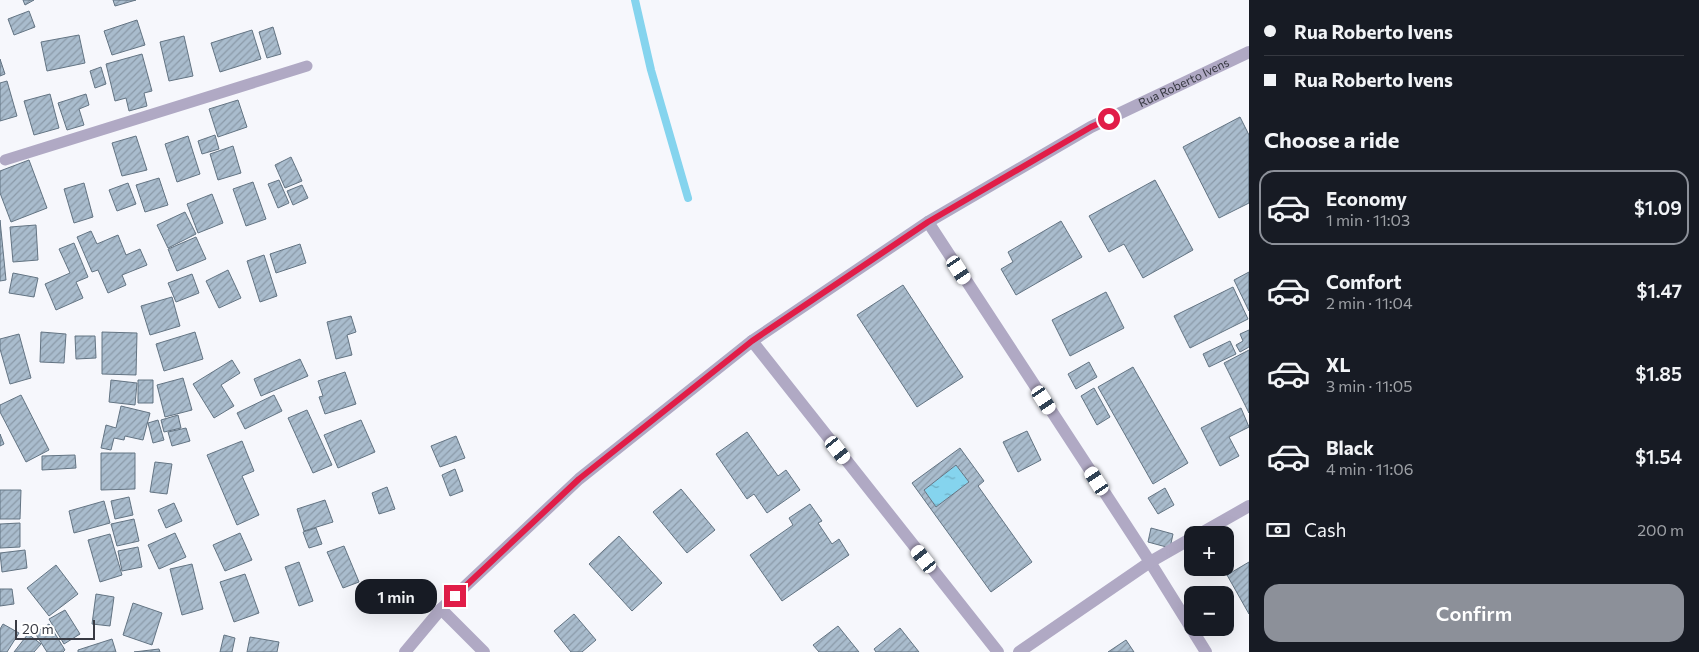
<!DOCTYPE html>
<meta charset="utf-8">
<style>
:root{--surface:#171b24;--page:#20242c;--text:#f1f3f6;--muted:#9ea1a6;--line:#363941;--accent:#8c9099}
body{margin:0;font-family:Commissioner,sans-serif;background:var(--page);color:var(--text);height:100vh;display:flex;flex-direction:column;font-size:19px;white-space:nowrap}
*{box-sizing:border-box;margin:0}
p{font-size:16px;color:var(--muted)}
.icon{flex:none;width:28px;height:28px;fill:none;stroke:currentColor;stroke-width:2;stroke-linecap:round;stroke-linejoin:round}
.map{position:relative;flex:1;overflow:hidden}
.sheet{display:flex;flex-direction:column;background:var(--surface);width:450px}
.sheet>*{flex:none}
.guide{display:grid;align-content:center;height:110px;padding:0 15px;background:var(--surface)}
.buttons{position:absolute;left:1184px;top:526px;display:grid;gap:10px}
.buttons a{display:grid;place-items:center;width:50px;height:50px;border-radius:10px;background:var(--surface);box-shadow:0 5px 20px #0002;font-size:25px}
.scale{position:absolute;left:15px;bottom:12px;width:80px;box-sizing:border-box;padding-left:5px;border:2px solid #383a43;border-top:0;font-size:14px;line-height:18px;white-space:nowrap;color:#383a43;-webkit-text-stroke:4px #fff;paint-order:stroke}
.end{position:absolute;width:22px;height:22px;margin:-11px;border:6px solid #e11d48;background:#fff;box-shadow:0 0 0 2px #fff}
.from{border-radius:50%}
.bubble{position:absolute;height:35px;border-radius:15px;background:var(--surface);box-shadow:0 5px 20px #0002;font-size:16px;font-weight:600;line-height:35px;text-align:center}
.car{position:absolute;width:15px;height:30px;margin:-15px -8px;border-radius:6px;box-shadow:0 0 4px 1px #0007;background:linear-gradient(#fff 24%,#345 0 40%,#fff 0 76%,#345 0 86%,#fff 0)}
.guide b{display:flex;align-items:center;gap:18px;height:48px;font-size:19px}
.guide b+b{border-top:1px solid var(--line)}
.guide i{width:12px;height:12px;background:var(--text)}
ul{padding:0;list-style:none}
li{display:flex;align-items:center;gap:15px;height:75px;margin:0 10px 8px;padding:0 5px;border:2px solid transparent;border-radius:15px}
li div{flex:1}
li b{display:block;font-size:19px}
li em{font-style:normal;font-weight:600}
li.active{border-color:var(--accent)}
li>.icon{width:45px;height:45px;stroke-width:1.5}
h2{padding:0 15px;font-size:22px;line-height:60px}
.pay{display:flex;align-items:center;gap:12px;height:55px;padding:0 15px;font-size:19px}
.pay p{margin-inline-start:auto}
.cta{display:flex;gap:10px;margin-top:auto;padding:10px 15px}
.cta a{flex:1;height:58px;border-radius:15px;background:var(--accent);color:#fff;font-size:20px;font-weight:600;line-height:58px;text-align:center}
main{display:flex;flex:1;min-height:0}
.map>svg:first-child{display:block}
.water{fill:url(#water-ripples)}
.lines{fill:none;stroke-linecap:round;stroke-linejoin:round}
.stream{stroke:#85d4ee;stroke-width:8}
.building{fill:url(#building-hatch);stroke:#637483;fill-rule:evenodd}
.lane{stroke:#b0a9c4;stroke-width:11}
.street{stroke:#b0a9c4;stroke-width:12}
.route{stroke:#e11d48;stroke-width:6}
.labels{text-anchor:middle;stroke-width:4.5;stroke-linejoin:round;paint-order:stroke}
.street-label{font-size:12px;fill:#383a43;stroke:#fff}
</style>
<main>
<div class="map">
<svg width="1249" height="652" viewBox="0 0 1249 652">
<defs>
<pattern id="water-ripples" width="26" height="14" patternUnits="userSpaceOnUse" patternTransform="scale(1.25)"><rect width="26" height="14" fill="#85d4ee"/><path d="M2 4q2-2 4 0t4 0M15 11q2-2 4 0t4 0" fill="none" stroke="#6eadc2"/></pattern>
<pattern id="building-hatch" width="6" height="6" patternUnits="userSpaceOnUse" patternTransform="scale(1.25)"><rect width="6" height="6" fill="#a9bccd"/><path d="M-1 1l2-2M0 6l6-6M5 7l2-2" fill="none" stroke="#8b9aa8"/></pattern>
</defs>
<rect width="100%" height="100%" fill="#f6f7fc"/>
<!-- water -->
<path class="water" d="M956,465L969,482L936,507L924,490Z"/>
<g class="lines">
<!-- stream -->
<path class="stream" d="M635,0L651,70L688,198"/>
</g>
<!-- building -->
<path class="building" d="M23,0H34L25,5Z
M113,0H136L115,6Z
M29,11L35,27L14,35L8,19Z
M137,20L145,45L112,55L104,31Z
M273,27L281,54L267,58L259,32Z
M252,30L261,59L220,72L211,43Z
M79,35L85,63L47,71L41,42Z
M184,36L193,76L169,81L160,42Z
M142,54L152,91L144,93L147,106L129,111L126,98L115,101L106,64Z
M0,59L5,74L0,76Z
M101,67L106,84L95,88L90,71Z
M7,81L17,116L0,121V83Z
M50,94L59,128L34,135L24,101Z
M86,94L89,105L79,109L84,125L67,130L58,103Z
M238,100L247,127L218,137L209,109Z
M1240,117L1249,135V203L1219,218L1183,147Z
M215,135L219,149L202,154L198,141Z
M136,136L147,170L122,176L112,143Z
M188,136L200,174L177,182L165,144Z
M233,146L241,173L218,180L210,154Z
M291,157L302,181L285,188L275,165Z
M29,160L47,208L11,222L0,193V171Z
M159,178L168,205L145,212L136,185Z
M279,180L289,203L278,208L268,184Z
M1155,180L1193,250L1143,278L1124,244L1109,252L1089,216Z
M253,182L266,219L246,226L233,189Z
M84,183L93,217L74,223L64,189Z
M128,183L136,204L117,211L109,190Z
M302,185L308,198L293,205L287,191Z
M212,194L223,223L198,233L187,204Z
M185,212L196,234L168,248L157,225Z
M0,220L6,280L0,281Z
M1061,221L1082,257L1016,295L1001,269L1013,262L1008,252Z
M36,225L38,260L13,262L10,227Z
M91,231L97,244L118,235L126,255L140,249L147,265L122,275L126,285L108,293L98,270L92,272L77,237Z
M196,237L206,259L177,271L168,249Z
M74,243L88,277L76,282L83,298L56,310L45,284L70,273L59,249Z
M300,244L306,263L276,273L270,254Z
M264,255L277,296L260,302L247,261Z
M228,270L241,298L219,308L206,281Z
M1249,272V311L1234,280Z
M13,273L38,278L34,297L9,293Z
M192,274L199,293L176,302L168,283Z
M903,285L963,377L917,407L857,315Z
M1233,287L1248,319L1190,348L1174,316Z
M1106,292L1124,328L1070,356L1052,320Z
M172,297L180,326L150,335L141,306Z
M351,316L356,332L347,335L352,355L336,359L327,322Z
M1249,330V347L1240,352L1236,345L1243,341L1240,334Z
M41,332L66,334L64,363L40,362Z
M102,332L137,333L136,375L102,374Z
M195,332L203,359L164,371L156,344Z
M19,334L31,378L10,384L0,349V339Z
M75,336H95L96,358L76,359Z
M1230,341L1236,354L1209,367L1203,354Z
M1249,350V413L1224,363Z
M300,359L308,376L261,396L254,379Z
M232,360L240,373L221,385L234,406L214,418L193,384Z
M1089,362L1097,377L1076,389L1068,374Z
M1133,367L1188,463L1153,484L1098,387Z
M345,372L356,404L325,414L319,397L323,396L318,381Z
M183,378L192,410L165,417L157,385Z
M111,380L137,383L135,405L109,402Z
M138,380H153V403H138Z
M1094,388L1110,417L1097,425L1081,396Z
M21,395L49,450L26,462L0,412V405Z
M274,395L282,411L245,429L237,413Z
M121,406L150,413L143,440L125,436L124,440L114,438L111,450L101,448L106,425L116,428Z
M1241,408L1249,427L1229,437L1239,456L1220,466L1201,428Z
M307,410L332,465L313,473L288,418Z
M178,415L181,428L164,432L161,420Z
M158,420L164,440L153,443L148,423Z
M361,420L375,452L338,468L324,435Z
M186,428L190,441L172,446L168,432Z
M1027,431L1041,460L1018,472L1003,442Z
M747,432L778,476L786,470L800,490L767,513L754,494L747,499L716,454Z
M0,434L4,444L0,446Z
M456,436L465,458L440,467L431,446Z
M242,441L254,471L242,476L259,515L237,525L207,455Z
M960,448L984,481L978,486L1032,562L991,592L912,483ZM956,465L969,482L936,507L924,490Z
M101,453H135V489L101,490Z
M75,455L76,468L42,470V456Z
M155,462L172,464L167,494L150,492Z
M455,469L463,491L450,496L442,475Z
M387,487L395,509L379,514L372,493Z
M1165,488L1174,505L1158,514L1148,498Z
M681,489L715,530L687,553L653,512Z
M0,490H21L20,519H0Z
M129,497L133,515L115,519L111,501Z
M325,500L333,522L304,531L297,509Z
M104,501L110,523L74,533L69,511Z
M174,503L182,521L166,528L158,510Z
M810,504L822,521L818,523L832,544L839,539L849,555L782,601L750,555L793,525L789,518Z
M134,519L139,541L117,546L111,524Z
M20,523V547L0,548V524Z
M316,528L322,544L309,548L303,532Z
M1151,528L1173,534L1170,548L1148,542Z
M175,533L186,557L159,569L148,545Z
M240,533L252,560L225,571L213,545Z
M110,534L122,575L100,582L88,540Z
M619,536L662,583L632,611L589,564Z
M344,546L359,582L343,588L327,552Z
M138,547L142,567L122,571L118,551Z
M25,550L27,568L2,572L0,553Z
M299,562L313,601L299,606L285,567Z
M1249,562V614L1227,575Z
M192,564L203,609L182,615L170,569Z
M56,565L78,594L49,616L27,588Z
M245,574L259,613L234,622L220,582Z
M0,589H12L14,604L0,606Z
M96,594L114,597L110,626L92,624Z
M133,603L162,613L152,645L123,635Z
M65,610L80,634L64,644L49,619Z
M574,614L596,640L582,652H571L554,631Z
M3,624L19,633L7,652H0V629Z
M49,624L65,650L63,652H47L35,633Z
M838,626L859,652H819L813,645Z
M900,628L919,652H876L874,649Z
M28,634L41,644L34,652H14Z
M224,635L235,638L232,652H220Z
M250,637L279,642L277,652H247Z
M112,639L116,652H78V650Z
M1126,640L1134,652H1108Z
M159,649L160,652H134Z"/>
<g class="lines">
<!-- lane -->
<path class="lane" d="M5,160L307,66"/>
<!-- street -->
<g class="street">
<path d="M928,222L1150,562L1206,652"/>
<path d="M752,341L998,652"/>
<path d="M1198,535L1249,506"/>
<path d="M441,609L484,652"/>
<path id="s1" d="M405,652L441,609L579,479L752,341L928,222L1091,127L1249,52"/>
<path d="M1019,652L1150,562L1192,538"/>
</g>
</g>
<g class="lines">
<!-- route -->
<path class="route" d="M455,596L579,479L752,341L928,222L1091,127L1109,119"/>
</g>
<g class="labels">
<!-- street labels -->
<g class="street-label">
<text dy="4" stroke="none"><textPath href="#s1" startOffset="971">Rua Roberto Ivens</textPath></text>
</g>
</g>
</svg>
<div class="buttons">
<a>+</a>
<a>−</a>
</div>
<div class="scale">20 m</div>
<i class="end from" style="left:1109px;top:119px"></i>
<i class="end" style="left:455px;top:596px"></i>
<div class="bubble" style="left:355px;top:579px;width:82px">1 min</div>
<i class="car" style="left:959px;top:270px;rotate:147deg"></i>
<i class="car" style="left:1044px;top:400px;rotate:147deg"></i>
<i class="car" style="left:838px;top:450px;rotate:142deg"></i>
<i class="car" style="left:1097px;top:481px;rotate:327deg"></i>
<i class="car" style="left:924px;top:559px;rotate:322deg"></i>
</div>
<section class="sheet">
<div class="guide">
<b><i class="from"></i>Rua Roberto Ivens</b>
<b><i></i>Rua Roberto Ivens</b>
</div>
<h2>Choose a ride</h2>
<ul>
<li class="active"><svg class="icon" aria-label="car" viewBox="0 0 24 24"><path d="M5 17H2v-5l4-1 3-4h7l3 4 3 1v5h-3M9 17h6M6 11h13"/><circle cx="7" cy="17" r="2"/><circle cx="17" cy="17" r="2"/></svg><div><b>Economy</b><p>1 min · 11:03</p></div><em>$1.09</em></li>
<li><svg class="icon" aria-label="car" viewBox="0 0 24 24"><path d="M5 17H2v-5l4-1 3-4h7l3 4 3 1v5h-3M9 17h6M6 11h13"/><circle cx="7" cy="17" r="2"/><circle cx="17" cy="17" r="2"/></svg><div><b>Comfort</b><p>2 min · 11:04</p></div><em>$1.47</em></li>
<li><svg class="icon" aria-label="car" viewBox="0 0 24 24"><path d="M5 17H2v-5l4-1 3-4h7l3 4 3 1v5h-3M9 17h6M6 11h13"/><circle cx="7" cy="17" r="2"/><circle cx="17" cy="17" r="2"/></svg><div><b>XL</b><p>3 min · 11:05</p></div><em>$1.85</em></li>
<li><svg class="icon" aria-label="car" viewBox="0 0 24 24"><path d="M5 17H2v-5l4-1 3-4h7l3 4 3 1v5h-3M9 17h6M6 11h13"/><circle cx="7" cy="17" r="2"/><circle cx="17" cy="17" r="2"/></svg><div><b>Black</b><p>4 min · 11:06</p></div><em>$1.54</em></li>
</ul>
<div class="pay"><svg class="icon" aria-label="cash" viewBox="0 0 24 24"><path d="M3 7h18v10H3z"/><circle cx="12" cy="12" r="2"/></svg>Cash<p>200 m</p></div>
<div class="cta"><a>Confirm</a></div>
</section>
</main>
